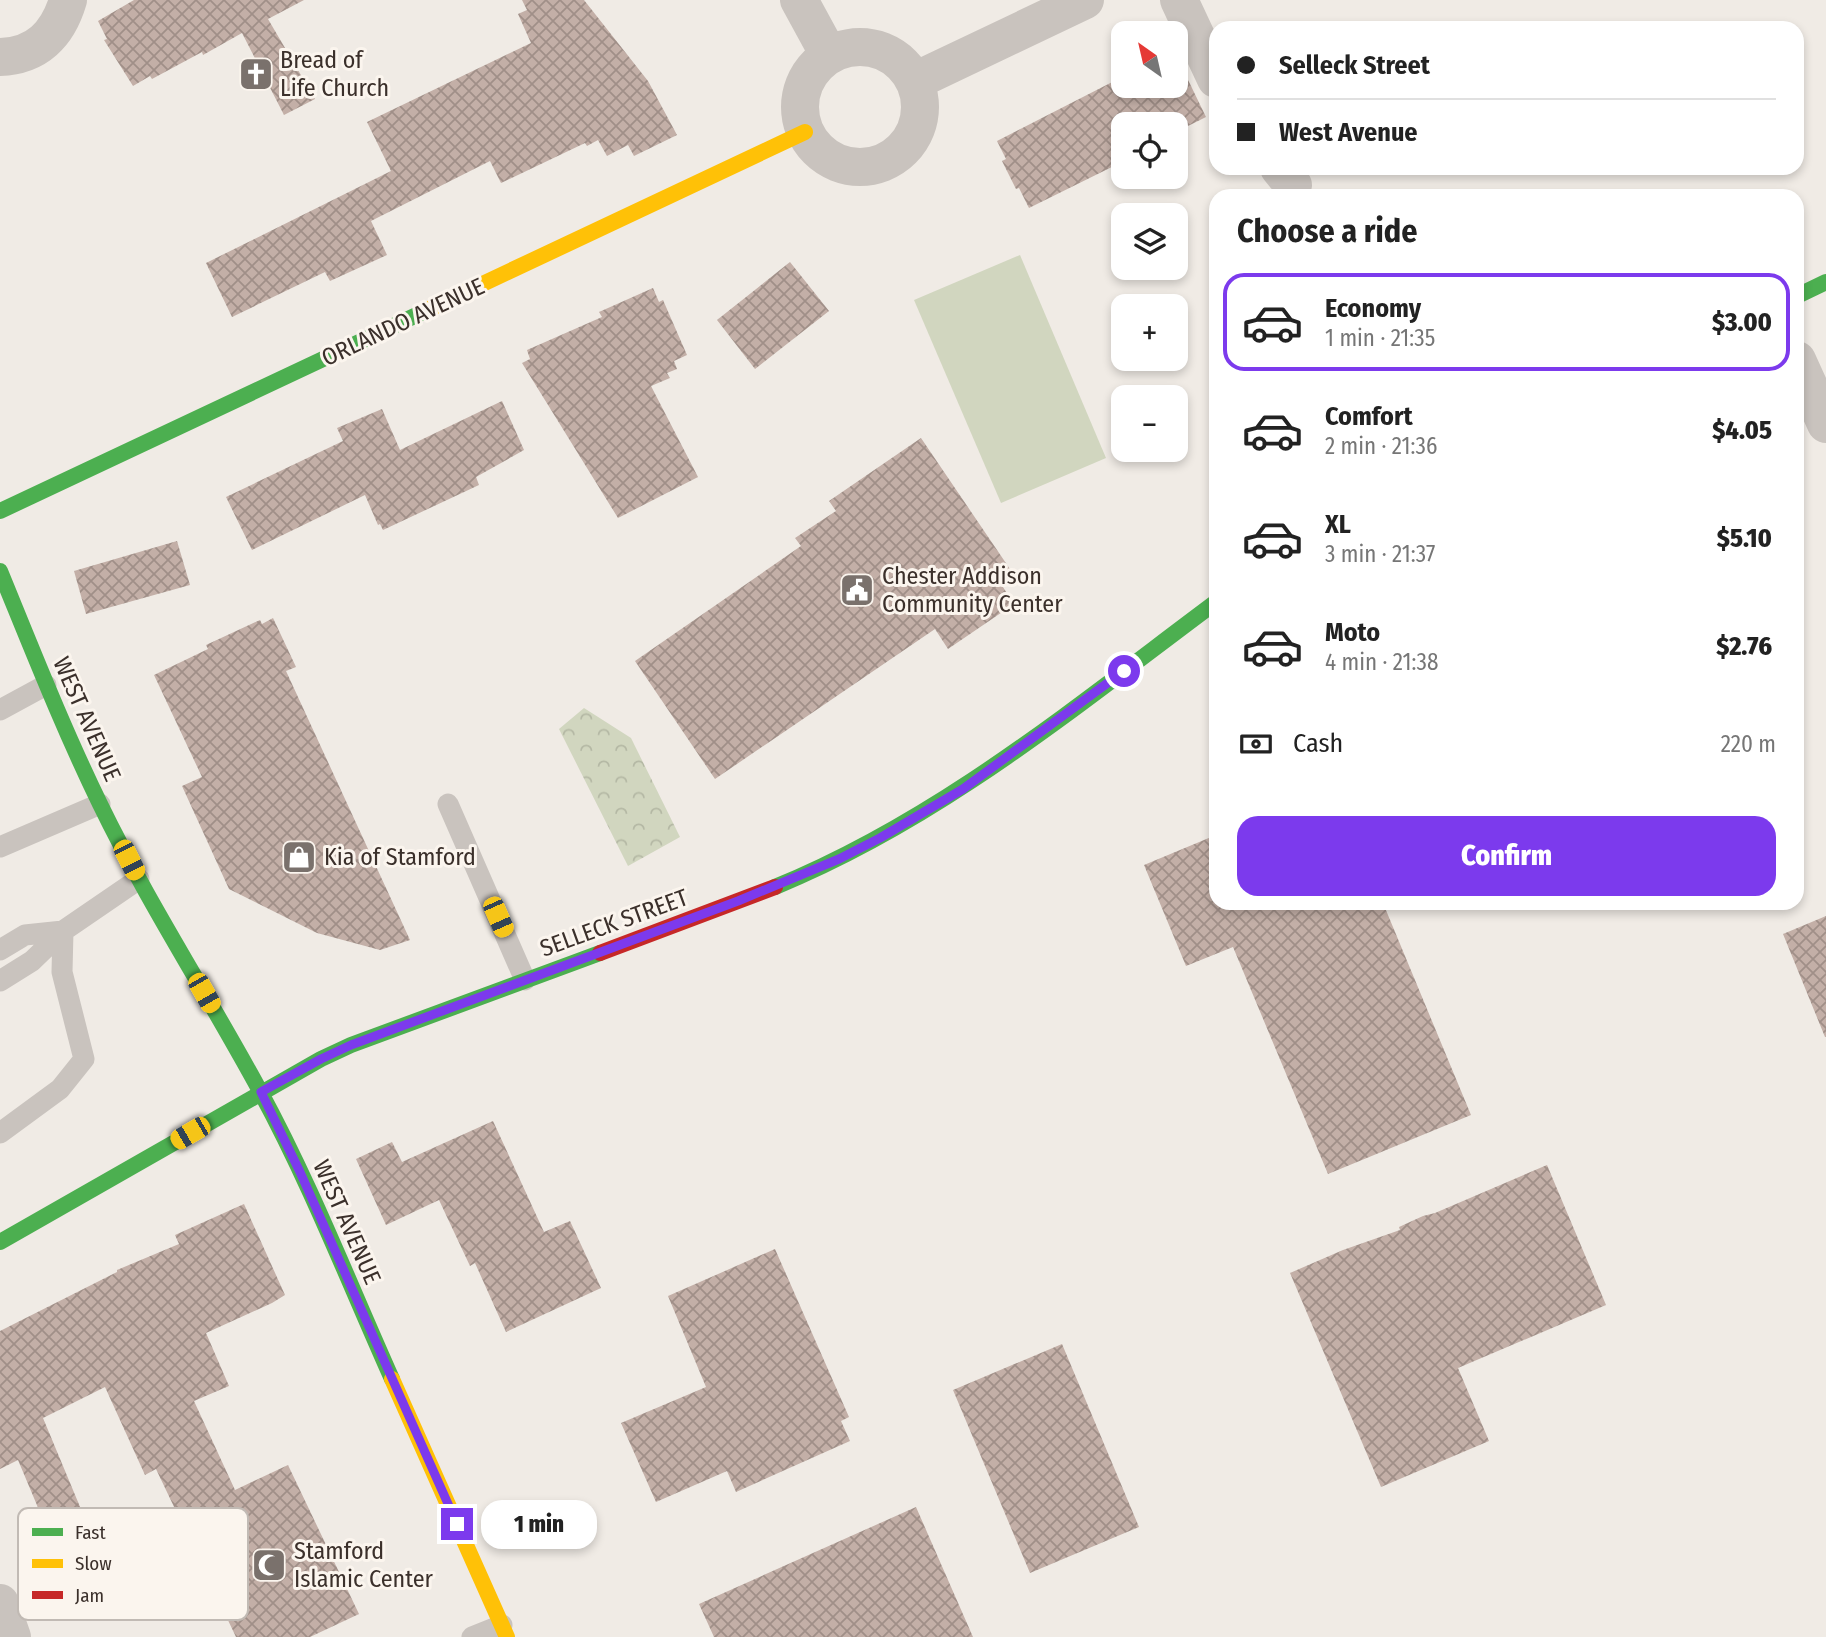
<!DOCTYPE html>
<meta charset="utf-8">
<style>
:root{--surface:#fff;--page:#f2f2f2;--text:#222;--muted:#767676;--line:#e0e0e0;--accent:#7c3aed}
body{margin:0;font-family:"Fira Sans Condensed",sans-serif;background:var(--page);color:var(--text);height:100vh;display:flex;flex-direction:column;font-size:26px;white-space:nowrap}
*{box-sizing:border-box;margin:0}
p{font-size:23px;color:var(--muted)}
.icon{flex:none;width:38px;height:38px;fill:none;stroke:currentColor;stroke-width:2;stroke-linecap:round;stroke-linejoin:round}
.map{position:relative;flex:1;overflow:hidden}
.sheet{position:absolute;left:1209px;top:189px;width:595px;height:721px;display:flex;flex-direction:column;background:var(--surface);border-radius:21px;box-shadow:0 4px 10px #0003}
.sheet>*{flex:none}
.banner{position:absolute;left:1209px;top:21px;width:595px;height:154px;border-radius:21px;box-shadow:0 4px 10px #0003;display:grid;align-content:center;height:154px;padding:0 28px;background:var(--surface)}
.needle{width:46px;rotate:326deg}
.buttons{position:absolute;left:1111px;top:21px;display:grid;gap:14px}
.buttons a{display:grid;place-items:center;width:77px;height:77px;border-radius:14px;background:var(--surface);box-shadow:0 4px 10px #0003;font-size:35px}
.end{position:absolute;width:32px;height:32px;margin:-16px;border:9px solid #7c3aed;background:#fff;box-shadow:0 0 0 4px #fff}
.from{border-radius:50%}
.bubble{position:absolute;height:49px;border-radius:21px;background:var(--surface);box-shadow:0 4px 10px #0003;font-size:23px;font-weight:800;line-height:49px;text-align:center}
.car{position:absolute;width:21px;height:42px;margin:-21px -10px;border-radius:9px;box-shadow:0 0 5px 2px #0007;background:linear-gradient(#f5c518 24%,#345 0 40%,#f5c518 0 76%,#345 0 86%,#f5c518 0)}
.banner b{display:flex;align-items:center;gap:24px;height:66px;font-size:26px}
.banner b+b{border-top:2px solid var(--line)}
.banner i{width:18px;height:18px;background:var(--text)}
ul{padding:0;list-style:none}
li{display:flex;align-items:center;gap:21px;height:98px;margin:0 14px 10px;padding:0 14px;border:4px solid transparent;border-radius:21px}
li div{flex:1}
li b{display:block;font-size:26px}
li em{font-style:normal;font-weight:800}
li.on{border-color:var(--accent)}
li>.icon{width:63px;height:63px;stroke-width:1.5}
h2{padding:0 28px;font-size:32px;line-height:84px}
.pay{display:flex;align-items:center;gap:18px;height:77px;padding:0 28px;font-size:26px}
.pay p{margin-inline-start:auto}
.primary-button{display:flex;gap:14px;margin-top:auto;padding:14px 28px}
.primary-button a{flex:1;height:80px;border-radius:21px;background:var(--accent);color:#fff;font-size:28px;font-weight:800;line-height:80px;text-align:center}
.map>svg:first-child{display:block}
.grass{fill:#d1d6bf}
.forest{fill:url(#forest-crowns)}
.building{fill:url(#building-cross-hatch)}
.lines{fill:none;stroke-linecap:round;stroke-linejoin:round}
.lane{stroke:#c9c3be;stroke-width:21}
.street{stroke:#c9c3be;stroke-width:38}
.fast{stroke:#4caf50;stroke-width:16}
.slow{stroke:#ffc107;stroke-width:16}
.jam{stroke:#c62828;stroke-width:16}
.route{stroke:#7c3aed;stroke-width:9}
.labels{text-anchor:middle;stroke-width:6;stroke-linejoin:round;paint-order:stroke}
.poi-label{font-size:24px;fill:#3b302b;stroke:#fbf5ee;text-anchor:start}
.street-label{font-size:24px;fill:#3b302b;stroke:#fbf5ee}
.key{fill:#fbf5ee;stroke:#c1bab4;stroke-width:2}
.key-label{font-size:19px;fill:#3b302b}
</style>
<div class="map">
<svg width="1826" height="1637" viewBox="0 0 1826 1637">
<defs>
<pattern id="forest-crowns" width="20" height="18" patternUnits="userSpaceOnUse" patternTransform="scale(1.75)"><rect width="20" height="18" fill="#d1d6bf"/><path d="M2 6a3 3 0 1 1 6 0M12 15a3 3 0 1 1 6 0" fill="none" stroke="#b4b8a4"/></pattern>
<pattern id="building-cross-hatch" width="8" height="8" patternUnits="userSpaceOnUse" patternTransform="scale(1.75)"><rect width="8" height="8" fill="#c3afa7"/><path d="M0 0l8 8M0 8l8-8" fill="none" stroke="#a08f88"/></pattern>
</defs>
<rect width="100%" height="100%" fill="#f0ebe5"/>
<!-- grass -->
<path class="grass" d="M1020,255L1106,458L1001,503L914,300Z"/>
<!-- forest -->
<path class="forest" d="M584,708L631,738L680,837L628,866L559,729Z"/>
<!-- building -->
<path class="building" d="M134,0H304L268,19L315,99L284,115L242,33L203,55L202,52L152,79L150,76L133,86L104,40L107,39L98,21Z
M522,0H584L648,81L677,135L634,156L628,145L607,156L598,140L587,146L585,143L501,183L490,161L371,221L387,255L330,281L325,272L232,317L206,263L391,171L367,122L531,43L518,14L527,10Z
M1176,55L1206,117L1176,132V124H1124V161L1029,208L1019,188L1016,189L1002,161L1006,159L997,141L1124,76V86H1176Z
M790,262L829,311L755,369L717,320Z
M653,288L659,302L663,300L687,355L674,361L677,369L667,373L670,378L651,386L698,477L618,518L522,363L530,359L527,350L602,317L599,312Z
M502,401L524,450L476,477L479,485L383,530L380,524L378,525L365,495L252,550L226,497L343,441L337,428L382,409L400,450Z
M921,438L1014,575L1001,584L1014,604L948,649L935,629L715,779L635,661L801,546L795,538L836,511L829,501Z
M177,541L190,585L86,614L74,571Z
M273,618L296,667L286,671L410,940L380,950L317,933L229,889L182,786L202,777L154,675L208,649L206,645L260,620L262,624Z
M1216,835V903H1383L1471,1115L1328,1174L1233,947L1186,966L1144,865Z
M1826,916V1037H1825L1783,934Z
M493,1121L544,1232L570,1221L601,1288L506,1332L475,1263L470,1266L439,1200L386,1225L356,1159L392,1142L402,1162Z
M1547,1165L1606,1305L1458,1368L1489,1441L1381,1487L1290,1273L1343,1250L1400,1230L1399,1227L1423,1216L1435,1213Z
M244,1204L285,1295L272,1303L206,1333L229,1386L194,1401L235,1490L288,1465L359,1614L310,1637H236L156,1469L145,1475L105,1387L43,1418L83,1514L47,1529L18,1460L0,1469V1331L117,1272V1270L179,1244L175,1235Z
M775,1249L849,1417L841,1421L850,1441L736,1492L727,1471L656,1502L621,1423L706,1387L668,1296Z
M1062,1344L1139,1527L1030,1573L953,1390Z
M916,1507L973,1637H714L699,1604Z"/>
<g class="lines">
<!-- lane -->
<path class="lane" d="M0,710L46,685
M448,804L525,980
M0,847L100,804
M0,950L25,935L63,931L62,972L84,1059L60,1089L0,1133
M0,981L32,961L63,931L139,879
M472,1637L502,1625"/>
<!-- street -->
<path class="street" d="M799,0L829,55
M1179,0L1216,79
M800 107a60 60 0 1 1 120 0a60 60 0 1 1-120 0Z
M0,57C37,56 58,34 68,0
M915,81L1085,0
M1279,168L1293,185
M1797,360L1826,424
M0,1603L12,1637"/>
<!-- fast -->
<path class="fast" d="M1797,296L1826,282
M0,511L423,312
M0,571C32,649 63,728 100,804C148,903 208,995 260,1091C310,1183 349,1283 392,1379
M775,887C939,820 1075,707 1216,602
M0,1242L321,1059L351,1045L600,953"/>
<!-- slow -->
<path class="slow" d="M423,312L805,132
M392,1379L507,1637"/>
<!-- jam -->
<path class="jam" d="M600,953L775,887"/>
</g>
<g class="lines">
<!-- route -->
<path class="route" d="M457,1524L300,1172L261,1092L321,1059L351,1045L738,901L839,859L880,838L963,789L1124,671"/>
</g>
<!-- icons -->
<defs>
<g id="church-square" transform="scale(1.75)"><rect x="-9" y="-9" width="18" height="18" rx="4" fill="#7a716c" stroke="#fbf5ee"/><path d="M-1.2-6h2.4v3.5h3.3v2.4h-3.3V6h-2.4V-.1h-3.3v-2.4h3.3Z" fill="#fff"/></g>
<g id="civic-square" transform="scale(1.75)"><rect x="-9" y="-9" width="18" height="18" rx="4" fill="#7a716c" stroke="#fbf5ee"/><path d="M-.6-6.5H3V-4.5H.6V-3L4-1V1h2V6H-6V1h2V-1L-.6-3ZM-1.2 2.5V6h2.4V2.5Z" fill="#fff"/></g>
<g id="shop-square" transform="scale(1.75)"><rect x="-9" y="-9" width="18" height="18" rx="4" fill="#7a716c" stroke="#fbf5ee"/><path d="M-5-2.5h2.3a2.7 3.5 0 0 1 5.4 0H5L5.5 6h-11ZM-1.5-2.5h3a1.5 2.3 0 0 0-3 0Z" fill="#fff"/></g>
<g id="mosque-square" transform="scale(1.75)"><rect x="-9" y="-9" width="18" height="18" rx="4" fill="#7a716c" stroke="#fbf5ee"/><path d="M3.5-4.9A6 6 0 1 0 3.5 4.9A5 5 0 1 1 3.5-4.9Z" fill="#fff"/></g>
</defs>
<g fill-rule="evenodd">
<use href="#church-square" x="256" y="74"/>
<use href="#civic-square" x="857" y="590"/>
<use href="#shop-square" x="299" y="857"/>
<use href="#mosque-square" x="269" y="1565"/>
</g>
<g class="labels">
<!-- poi labels -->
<g class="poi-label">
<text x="280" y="68">Bread of<tspan x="280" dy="28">Life Church</tspan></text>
<text x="882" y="584">Chester Addison<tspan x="882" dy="28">Community Center</tspan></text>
<text x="324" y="865">Kia of Stamford</text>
<text x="294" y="1559">Stamford<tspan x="294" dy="28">Islamic Center</tspan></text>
</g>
<!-- street labels -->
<g class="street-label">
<text transform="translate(403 322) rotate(-25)" y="8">ORLANDO AVENUE</text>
<text transform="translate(87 719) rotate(66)" y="8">WEST AVENUE</text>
<text transform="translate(614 923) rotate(-20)" y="8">SELLECK STREET</text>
<text transform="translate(347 1222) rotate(66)" y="8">WEST AVENUE</text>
</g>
</g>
<!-- legend -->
<rect x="18" y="1508" width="230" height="112" rx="10" class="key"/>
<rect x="32" y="1528" width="31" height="8" fill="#4caf50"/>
<rect x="32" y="1559" width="31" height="9" fill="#ffc107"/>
<rect x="32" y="1591" width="31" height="8" fill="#c62828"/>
<g class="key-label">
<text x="75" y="1539">Fast</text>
<text x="75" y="1570">Slow</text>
<text x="75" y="1602">Jam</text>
</g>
</svg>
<div class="buttons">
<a><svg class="needle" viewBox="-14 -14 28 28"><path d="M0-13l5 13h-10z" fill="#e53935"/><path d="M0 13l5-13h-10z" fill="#767676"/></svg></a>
<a><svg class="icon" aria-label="locate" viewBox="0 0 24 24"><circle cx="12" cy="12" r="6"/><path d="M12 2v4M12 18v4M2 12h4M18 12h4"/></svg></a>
<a><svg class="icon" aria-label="layers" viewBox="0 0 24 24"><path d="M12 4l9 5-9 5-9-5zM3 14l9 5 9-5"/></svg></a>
<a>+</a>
<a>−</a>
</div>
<i class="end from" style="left:1124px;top:671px"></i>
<i class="end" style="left:457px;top:1524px"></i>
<div class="bubble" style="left:481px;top:1500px;width:116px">1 min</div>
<i class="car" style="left:129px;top:860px;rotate:153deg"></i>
<i class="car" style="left:498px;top:917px;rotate:156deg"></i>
<i class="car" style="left:204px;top:993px;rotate:150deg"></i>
<i class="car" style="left:190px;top:1133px;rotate:240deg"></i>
<div class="banner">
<b><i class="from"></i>Selleck Street</b>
<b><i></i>West Avenue</b>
</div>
<section class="sheet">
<h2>Choose a ride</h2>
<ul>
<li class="on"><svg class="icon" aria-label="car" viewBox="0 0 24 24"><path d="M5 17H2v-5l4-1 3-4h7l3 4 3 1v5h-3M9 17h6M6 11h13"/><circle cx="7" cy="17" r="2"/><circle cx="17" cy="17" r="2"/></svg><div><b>Economy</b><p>1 min · 21:35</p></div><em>$3.00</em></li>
<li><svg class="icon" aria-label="car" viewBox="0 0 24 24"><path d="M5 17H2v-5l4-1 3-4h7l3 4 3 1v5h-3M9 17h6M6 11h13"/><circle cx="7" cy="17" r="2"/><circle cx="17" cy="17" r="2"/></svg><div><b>Comfort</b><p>2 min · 21:36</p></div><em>$4.05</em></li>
<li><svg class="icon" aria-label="car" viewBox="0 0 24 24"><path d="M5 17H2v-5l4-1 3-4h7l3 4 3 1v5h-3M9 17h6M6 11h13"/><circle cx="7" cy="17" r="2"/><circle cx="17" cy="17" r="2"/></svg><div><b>XL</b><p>3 min · 21:37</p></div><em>$5.10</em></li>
<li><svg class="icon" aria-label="car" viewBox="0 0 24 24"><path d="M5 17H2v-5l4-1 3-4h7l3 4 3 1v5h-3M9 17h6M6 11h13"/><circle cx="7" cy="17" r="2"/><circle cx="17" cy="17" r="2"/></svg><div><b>Moto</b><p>4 min · 21:38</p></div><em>$2.76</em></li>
</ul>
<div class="pay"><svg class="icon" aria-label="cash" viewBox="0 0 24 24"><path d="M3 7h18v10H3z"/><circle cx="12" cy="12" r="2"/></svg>Cash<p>220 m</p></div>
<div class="primary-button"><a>Confirm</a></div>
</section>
</div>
